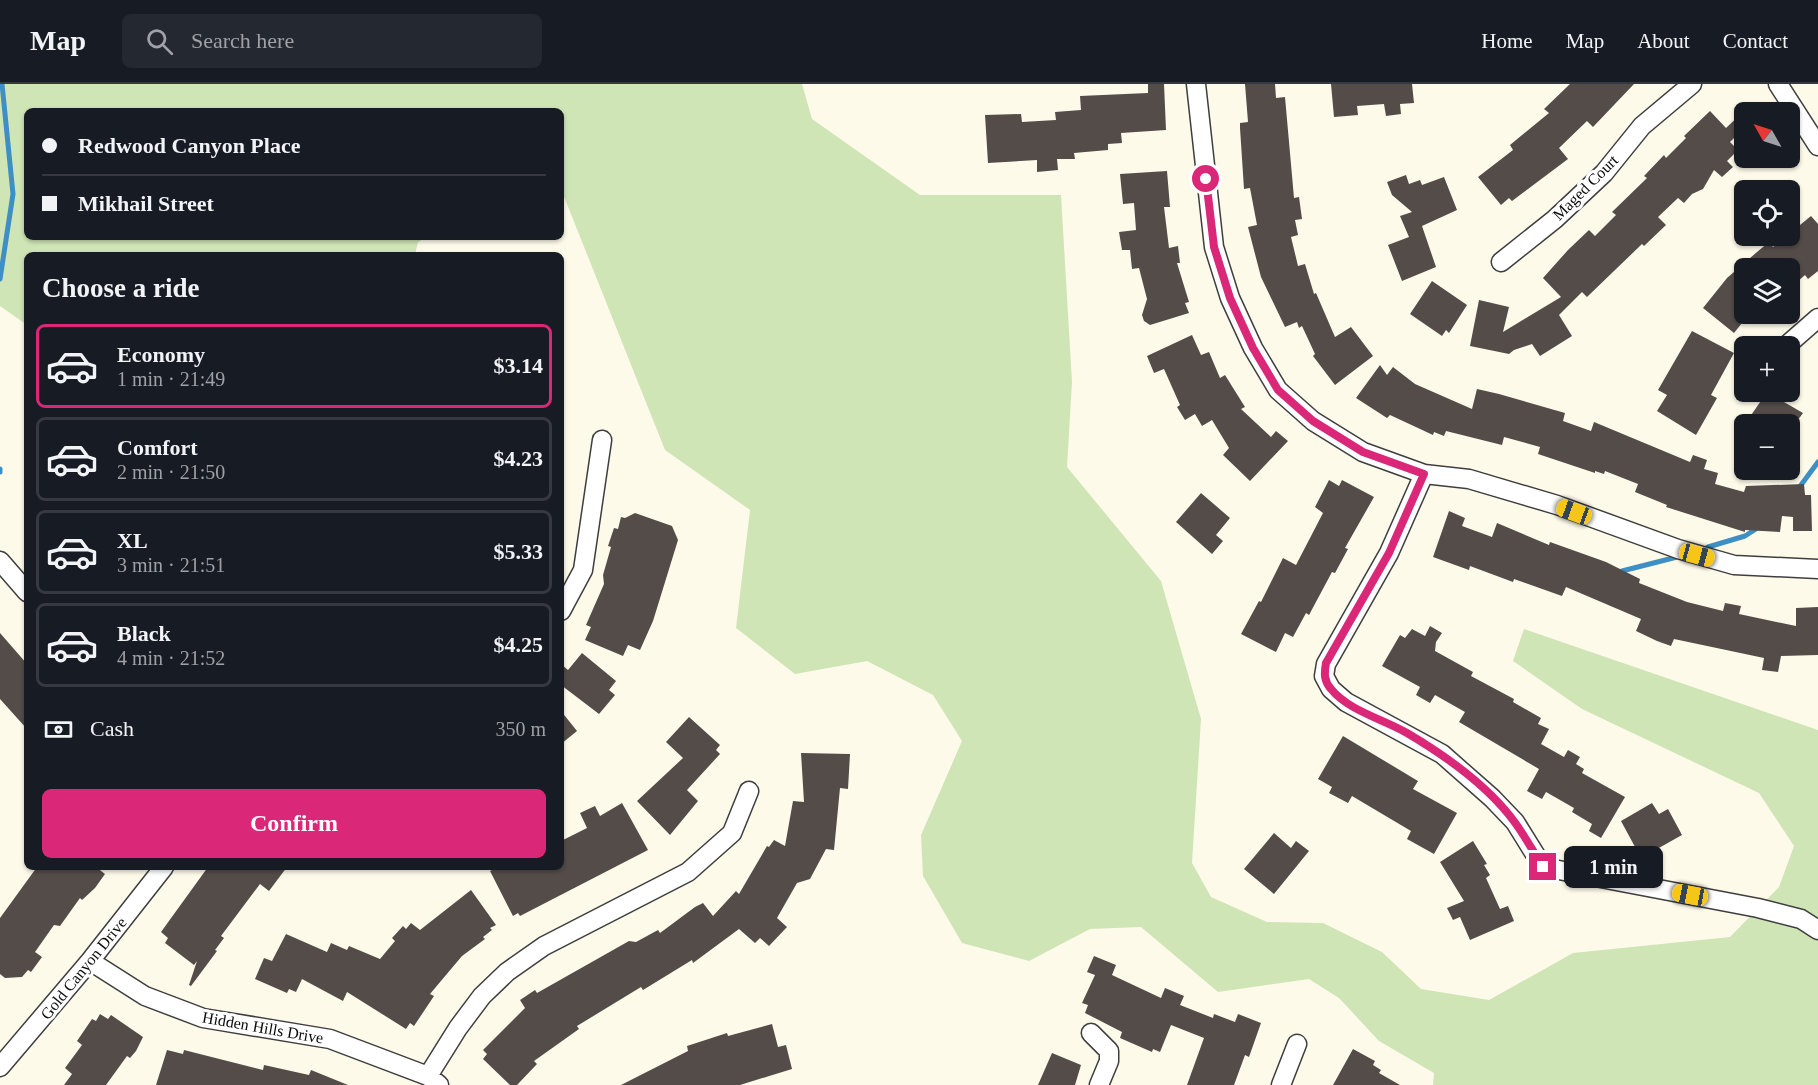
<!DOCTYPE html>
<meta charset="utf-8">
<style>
:root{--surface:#171b24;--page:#242831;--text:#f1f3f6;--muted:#9ea1a6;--line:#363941;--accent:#db2777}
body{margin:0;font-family:"Times New Roman",serif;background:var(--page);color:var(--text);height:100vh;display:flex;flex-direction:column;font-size:22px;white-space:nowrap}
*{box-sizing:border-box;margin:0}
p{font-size:20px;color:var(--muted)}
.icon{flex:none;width:33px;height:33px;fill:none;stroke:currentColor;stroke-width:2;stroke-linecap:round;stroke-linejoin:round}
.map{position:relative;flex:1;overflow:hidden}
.side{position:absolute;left:24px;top:168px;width:540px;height:618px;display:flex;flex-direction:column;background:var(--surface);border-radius:9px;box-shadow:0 2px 4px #0004}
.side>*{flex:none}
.banner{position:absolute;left:24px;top:24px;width:540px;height:132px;border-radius:9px;box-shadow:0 2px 4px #0004;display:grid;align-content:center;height:132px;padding:0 18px;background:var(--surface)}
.needle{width:39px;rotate:309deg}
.fabs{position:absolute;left:1734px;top:18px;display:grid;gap:12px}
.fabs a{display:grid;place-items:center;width:66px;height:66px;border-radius:9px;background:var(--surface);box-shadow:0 2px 4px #0004;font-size:30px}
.end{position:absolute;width:27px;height:27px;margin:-14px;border:8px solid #db2777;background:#fff;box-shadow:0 0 0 3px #fff}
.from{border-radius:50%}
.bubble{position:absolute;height:42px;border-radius:9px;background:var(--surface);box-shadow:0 2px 4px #0004;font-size:20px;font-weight:700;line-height:42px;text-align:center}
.car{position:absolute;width:18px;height:36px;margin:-18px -9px;border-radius:8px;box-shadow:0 0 4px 2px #0007;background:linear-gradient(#f5c518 24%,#345 0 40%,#f5c518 0 76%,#345 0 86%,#f5c518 0)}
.banner b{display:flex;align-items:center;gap:21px;height:57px;font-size:22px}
.banner b+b{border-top:2px solid var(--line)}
.banner i{width:15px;height:15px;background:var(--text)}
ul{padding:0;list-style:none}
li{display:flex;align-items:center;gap:18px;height:84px;margin:0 12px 9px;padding:0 6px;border:3px solid var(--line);border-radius:9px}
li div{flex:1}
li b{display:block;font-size:22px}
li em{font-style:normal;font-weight:700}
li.active{border-color:var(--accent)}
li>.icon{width:54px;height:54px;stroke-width:1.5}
h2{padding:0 18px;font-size:27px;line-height:72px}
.pay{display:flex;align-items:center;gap:15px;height:66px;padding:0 18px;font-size:22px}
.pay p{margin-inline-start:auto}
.action{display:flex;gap:12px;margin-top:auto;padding:12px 18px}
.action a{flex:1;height:69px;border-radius:9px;background:var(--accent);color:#fff;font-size:24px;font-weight:700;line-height:69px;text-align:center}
header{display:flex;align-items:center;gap:36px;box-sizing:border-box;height:84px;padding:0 30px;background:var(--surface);border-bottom:2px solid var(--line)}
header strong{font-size:28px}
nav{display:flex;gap:33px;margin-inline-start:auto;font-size:21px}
.search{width:420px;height:54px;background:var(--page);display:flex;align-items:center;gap:15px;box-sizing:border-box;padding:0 21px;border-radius:9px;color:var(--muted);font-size:22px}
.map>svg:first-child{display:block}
.green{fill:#cfe5b6}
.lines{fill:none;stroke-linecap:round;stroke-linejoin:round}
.stream{stroke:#3e8fc4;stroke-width:5}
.building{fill:#534c48}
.minor-casing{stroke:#3e3e3e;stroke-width:21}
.minor{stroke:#fff;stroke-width:18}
.route{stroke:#db2777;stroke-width:8}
.labels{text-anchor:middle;stroke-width:6;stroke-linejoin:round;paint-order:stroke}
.street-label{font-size:16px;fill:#0b0b0b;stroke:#fff}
</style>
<header>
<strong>Map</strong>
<div class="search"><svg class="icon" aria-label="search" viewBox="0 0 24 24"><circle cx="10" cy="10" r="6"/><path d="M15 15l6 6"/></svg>Search here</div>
<nav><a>Home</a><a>Map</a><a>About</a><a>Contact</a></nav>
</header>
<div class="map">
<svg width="1818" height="1001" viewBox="0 0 1818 1001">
<rect width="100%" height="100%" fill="#fefaea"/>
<!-- green -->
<path class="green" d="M0,0H802L812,35L920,111H1061L1072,298L1067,383L1161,497L1201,635L1192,779L1211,813L1267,838L1323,839L1382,868L1421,905L1489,916L1573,869L1730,853L1779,803L1794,762L1759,709L1582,625L1513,577L1524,545L1818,646V1001H1433L1434,989L1379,957L1339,914L1309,895L1218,908L1141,843L1090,845L1029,877L962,859L923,792L921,751L962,657L933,611L867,577L795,590L736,544L750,426L665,366L561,105V27H27V153H427L418,158L415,171H27V241L0,222Z"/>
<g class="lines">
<!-- stream -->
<path class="stream" d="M0,195L13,110L2,0
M0,385V388
M1798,405L1818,378
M1708,463L1745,452L1759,443
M1622,487L1681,472"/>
</g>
<!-- building -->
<path class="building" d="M1148,0H1164L1166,46L1121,49L1122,59L1108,60V66L1074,69L1075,75H1057L1058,86L1037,88V76L988,79L985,31L1021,30L1022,38L1056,36L1055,28L1081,26L1080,12L1148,9Z
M1245,0H1275L1276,14L1285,13L1294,114L1299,113L1302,135L1295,136L1298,151L1291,153L1298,182L1305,180L1314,210L1316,209L1335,253L1351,243L1373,272L1335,301L1313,272L1315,270L1302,242L1299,244L1297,238L1285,243L1261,193L1248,143L1257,141L1250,104L1244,105L1240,44V39L1248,38Z
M1331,0H1412L1414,19L1400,20L1401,30L1386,32L1384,20L1357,22L1358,31L1334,33Z
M1570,0H1634L1593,43L1587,37L1559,64L1568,75L1512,117L1509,114L1501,121L1478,93L1513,66L1510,61L1549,29L1544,25Z
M1747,24L1751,28H1744V44L1730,58L1738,66L1727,77L1733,83L1722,93L1714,86L1703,105L1692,110L1684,119L1678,114L1658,133L1666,141L1644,162L1642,160L1587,213L1582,208L1559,231L1572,252L1540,272L1532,260L1514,266L1509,270L1470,262L1479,216L1509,223L1503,248L1561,213L1543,194L1568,166L1589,146L1595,152L1616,131L1612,128L1647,94L1644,92L1664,71L1666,74L1686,54L1684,52L1710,27L1726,44Z
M1167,87L1170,123H1164L1169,164L1178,162L1180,179H1177L1189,218L1185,219L1189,229L1150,241L1144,237L1142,231L1147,215L1139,184L1132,185L1130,166H1122L1119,148L1136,146L1134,119L1123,120L1120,90Z
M1406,91L1409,100L1420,96L1422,101L1444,93L1457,126L1422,142L1436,183L1402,197L1388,161L1409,153L1400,132L1412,128L1392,111L1387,98Z
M1811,132L1818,140V187L1808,195L1805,191L1790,204V184H1744L1746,234L1734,249L1703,224L1727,194L1757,168L1769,158L1773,163Z
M1432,197L1467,221L1449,249L1446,246L1442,252L1410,230Z
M1692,247L1734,269L1711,311L1717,314L1696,351L1657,327L1667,311L1658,306Z
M1192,251L1201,271L1209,268L1220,294L1225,291L1245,323L1241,325L1271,353L1276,347L1288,357L1250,397L1223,371L1229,364L1212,336L1202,342L1195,330L1185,336L1177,323L1180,321L1164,285L1154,289L1147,272Z
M1380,281L1387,291L1393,283L1415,300L1472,325L1477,305L1499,310L1565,329L1563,337L1591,347L1594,338L1690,378L1693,371L1707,376L1704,385L1718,389L1715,400L1744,408L1746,402L1804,400L1805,411H1811L1812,447H1793V433L1782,432L1780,448L1745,446V448L1666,423L1667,421L1635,408L1638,400L1605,387L1604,390L1595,387V389L1538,370L1540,363L1504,353L1502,361L1446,347L1444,352L1434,348L1433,351L1390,331L1387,334L1356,314Z
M1767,308L1803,329L1795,340H1745Z
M1329,396L1339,402L1342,396L1374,413L1345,464L1348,465L1335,489L1332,488L1309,531L1306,529L1293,553L1285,549L1276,568L1241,550L1259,517L1261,518L1283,474L1296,481L1323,429L1315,423Z
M1201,409L1230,434L1216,451L1223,457L1212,470L1176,438Z
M1449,427L1465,434L1462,442L1492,453L1497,439L1549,461L1550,458L1606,478L1640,495L1639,499L1687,518L1723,527L1725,519L1741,522L1739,530L1796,542V524L1818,523V571L1781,572L1778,588L1762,586L1764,574L1674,555L1671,562L1657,557L1636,547L1641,535L1566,503L1562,512L1514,495L1513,498L1470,482L1469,486L1433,473Z
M635,429L672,442L678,456L653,537L640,566L628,561L623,572L585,556L591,543L586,541L604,500L603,491L611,463L608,462L614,444L618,445L621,433L625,434Z
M1430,542L1442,549L1436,558L1435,567L1473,588L1471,592L1514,615L1513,618L1541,634L1538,640L1549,645L1541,660L1564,673L1568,666L1580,673L1576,680L1584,685L1582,689L1625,713L1601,754L1589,747L1592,740L1572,728L1574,724L1546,708L1542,715L1527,707L1539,685L1459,638L1465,628L1435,611L1430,619L1416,611L1420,603L1382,582L1400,551L1405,554L1412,545L1425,552Z
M0,549L27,580V645L0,615Z
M582,569L616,597L609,606L615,611L599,630L561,601V580L568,586Z
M561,627L577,647L561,660Z
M689,633L720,661L716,666L720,670L687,706L698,717L670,751L637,717L683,674L666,658Z
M1343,652L1418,697L1413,705L1457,729L1434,770L1407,755L1411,747L1352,712L1348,719L1329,709L1332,703L1318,695Z
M801,669L850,670L848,705L840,704L834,766L826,765L810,795L797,799L777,834L787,843L769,862L760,854L755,859L739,845L693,879L692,876L643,906L641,903L577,942L579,945L534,977L537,980L517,1001H510L483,975L487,970L483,966L525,924L520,916L535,906L537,909L629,857L636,858L658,846L660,849L695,823L703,819L713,832L736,807L739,810L767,762L769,763L774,756L785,762L793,717L804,718Z
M622,719L648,766L520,832L518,829L513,832L490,787L498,783H561V757L587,744L580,729L595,722L600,732Z
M1652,719L1659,730L1668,725L1682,751L1641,774L1621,737Z
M1274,749L1291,764L1296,757L1309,767L1274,810L1244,785Z
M1473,757L1487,780L1484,781L1490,791L1486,794L1500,825L1508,822L1514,837L1470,856L1460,833L1453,836L1447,824L1464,817L1440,778Z
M37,783H96L105,790L95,804L82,816L80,814L60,842L54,841L35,868L42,873L31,888L28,886L22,893L5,894L0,890V834Z
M208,783H287L269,807L260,800L221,852L224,854L215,866L217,867L191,902L189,901L197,877L194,881L165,859L168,854L161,848Z
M471,806L496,841L490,844L492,846L483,853L485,855L462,872L430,910L434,912L414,942L410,939L406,945L347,908L343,917L302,895L296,908L289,905L287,909L255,895L264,874L272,877L286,850L327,868L331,859L347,866L349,862L380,875L395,857L392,854L403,842L406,845L411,839L420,846Z
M1094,872L1116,881L1112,891L1161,914L1165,904L1184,912L1180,921L1213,934L1214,930L1235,938L1238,930L1261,939L1249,973L1245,971L1234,1001H1187L1204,954L1171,941L1160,968L1153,965L1152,968L1120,954L1122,948L1085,929L1088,921L1082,919L1095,891L1087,888Z
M100,930L108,935L111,931L143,953L136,967L130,974L127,972L106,1001H64L72,990L65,984L82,961L77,957L92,935L96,937Z
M772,940L778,963L786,961L792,985L740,1001H621L688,967L687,962L727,949L728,952Z
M1353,965L1375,977L1373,981L1381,986L1379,989L1400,1001H1333Z
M167,966L183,970L184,966L263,986L264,981L309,991L311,986L348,1001H156Z
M1052,969L1081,981L1075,1001H1038Z"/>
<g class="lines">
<!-- minor casing -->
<g class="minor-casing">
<path id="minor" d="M1196,0L1214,163L1230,214L1253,264L1278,306L1313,337L1363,368L1424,390L1469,395L1557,421L1678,465L1734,481L1818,485
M1778,0L1818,62
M1501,178L1555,135L1604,89L1642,42L1692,0
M1786,262L1818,234
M1424,390L1389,469L1326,580L1324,592L1331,605L1346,618L1442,670L1492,714L1515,738L1543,783L1758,824L1801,835L1818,846
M0,477L27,508
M561,527L583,486L602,356
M90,877L145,912L203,934L330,955L428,992L439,1001
M1091,949L1109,967V977L1099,1001
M0,983L90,877L164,783
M428,992L458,944L482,912L507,888L544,862L688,788L732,749L749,707
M1281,1001L1297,960"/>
</g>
<!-- minor -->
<use href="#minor" class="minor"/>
</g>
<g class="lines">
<!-- route -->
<path class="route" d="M1206,95L1214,163L1230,214L1253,264L1278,306L1313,337L1363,368L1424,390L1389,469L1326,579C1324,590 1324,597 1331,605C1349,627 1383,635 1407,649C1446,672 1489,702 1516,740C1526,754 1534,769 1543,783"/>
</g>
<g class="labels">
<!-- street labels -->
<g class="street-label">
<text transform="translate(1585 103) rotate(-45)" y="6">Maged Court</text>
<text transform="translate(83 884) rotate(-51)" y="6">Gold Canyon Drive</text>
<text transform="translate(263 943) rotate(10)" y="6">Hidden Hills Drive</text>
</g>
</g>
</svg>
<div class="fabs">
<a><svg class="needle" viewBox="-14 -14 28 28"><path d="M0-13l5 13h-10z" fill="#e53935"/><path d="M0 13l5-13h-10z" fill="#9ea1a6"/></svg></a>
<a><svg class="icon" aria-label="locate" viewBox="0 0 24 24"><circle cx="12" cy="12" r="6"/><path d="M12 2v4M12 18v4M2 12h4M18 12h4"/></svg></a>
<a><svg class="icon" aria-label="layers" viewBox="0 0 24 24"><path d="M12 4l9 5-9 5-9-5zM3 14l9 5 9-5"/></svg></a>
<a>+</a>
<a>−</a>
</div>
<i class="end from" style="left:1206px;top:95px"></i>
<i class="end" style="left:1543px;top:783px"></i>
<div class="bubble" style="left:1564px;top:762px;width:99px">1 min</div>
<i class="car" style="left:1574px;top:428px;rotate:290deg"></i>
<i class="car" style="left:1697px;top:471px;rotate:105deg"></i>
<i class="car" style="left:1690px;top:811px;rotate:281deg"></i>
<div class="banner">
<b><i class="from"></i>Redwood Canyon Place</b>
<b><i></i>Mikhail Street</b>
</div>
<section class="side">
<h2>Choose a ride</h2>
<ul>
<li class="active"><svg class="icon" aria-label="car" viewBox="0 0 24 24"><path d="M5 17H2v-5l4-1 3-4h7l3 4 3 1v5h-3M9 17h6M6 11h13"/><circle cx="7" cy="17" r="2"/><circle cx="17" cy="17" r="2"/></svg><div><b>Economy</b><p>1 min · 21:49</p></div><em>$3.14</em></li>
<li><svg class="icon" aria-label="car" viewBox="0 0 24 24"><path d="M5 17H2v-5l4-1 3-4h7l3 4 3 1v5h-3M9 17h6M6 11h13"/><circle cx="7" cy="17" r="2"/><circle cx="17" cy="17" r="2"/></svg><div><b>Comfort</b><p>2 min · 21:50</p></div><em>$4.23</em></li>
<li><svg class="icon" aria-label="car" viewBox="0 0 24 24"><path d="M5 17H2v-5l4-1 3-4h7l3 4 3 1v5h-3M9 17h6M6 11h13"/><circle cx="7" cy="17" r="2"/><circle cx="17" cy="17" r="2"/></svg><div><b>XL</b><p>3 min · 21:51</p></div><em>$5.33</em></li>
<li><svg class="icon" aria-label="car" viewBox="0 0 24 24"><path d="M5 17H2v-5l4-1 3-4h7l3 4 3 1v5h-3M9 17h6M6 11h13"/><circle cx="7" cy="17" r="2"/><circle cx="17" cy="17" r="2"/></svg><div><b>Black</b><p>4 min · 21:52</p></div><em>$4.25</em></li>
</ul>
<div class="pay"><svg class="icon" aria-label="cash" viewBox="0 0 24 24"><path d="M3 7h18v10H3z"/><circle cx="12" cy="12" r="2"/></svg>Cash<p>350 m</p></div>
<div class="action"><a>Confirm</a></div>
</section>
</div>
